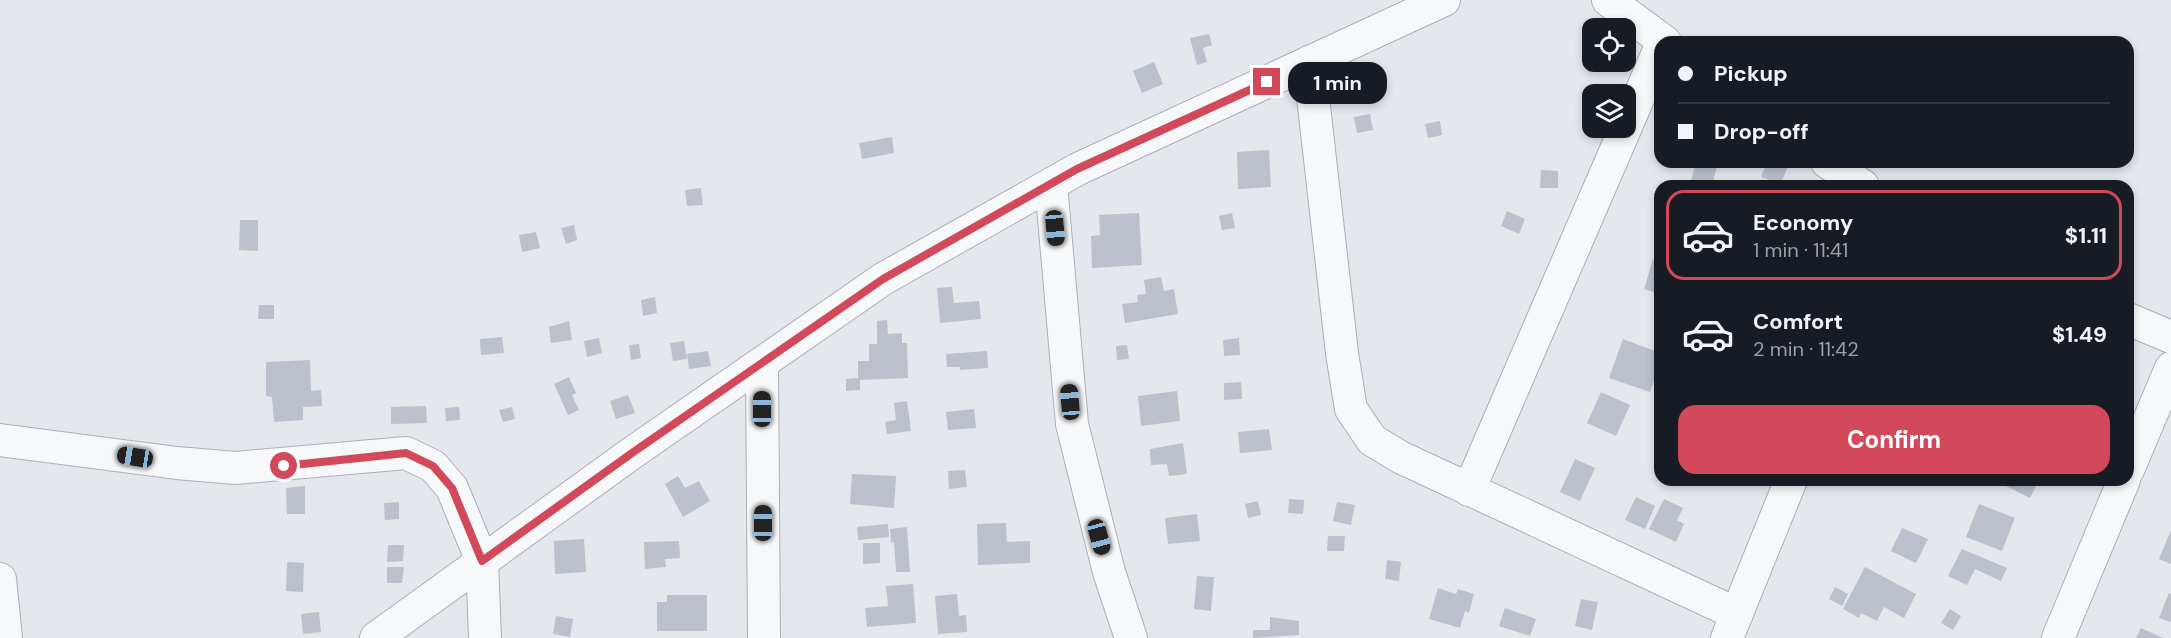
<!DOCTYPE html>
<meta charset="utf-8">
<style>
:root{--surface:#171b24;--page:#242831;--text:#f1f3f6;--muted:#9ea1a6;--line:#363941;--accent:#d1495b}
body{margin:0;font-family:"DM Sans",sans-serif;background:var(--page);color:var(--text);height:100vh;display:flex;flex-direction:column;font-size:22px;white-space:nowrap}
*{box-sizing:border-box;margin:0}
p{font-size:20px;color:var(--muted)}
.icon{flex:none;width:33px;height:33px;fill:none;stroke:currentColor;stroke-width:2;stroke-linecap:round;stroke-linejoin:round}
.map{position:relative;flex:1;overflow:hidden}
.panel{position:absolute;left:1654px;top:180px;width:480px;height:306px;display:flex;flex-direction:column;background:var(--surface);border-radius:18px;box-shadow:0 3px 9px #0003}
.panel>*{flex:none}
.banner{position:absolute;left:1654px;top:36px;width:480px;height:132px;border-radius:18px;box-shadow:0 3px 9px #0003;display:grid;align-content:center;height:132px;padding:0 24px;background:var(--surface)}
.controls{position:absolute;left:1582px;top:18px;display:grid;gap:12px}
.controls a{display:grid;place-items:center;width:54px;height:54px;border-radius:12px;background:var(--surface);box-shadow:0 3px 9px #0003;font-size:30px}
.end{position:absolute;width:27px;height:27px;margin:-14px;border:8px solid #d1495b;background:#fff;box-shadow:0 0 0 3px #fff}
.from{border-radius:50%}
.bubble{position:absolute;height:42px;border-radius:18px;background:var(--surface);box-shadow:0 3px 9px #0003;font-size:20px;font-weight:700;line-height:42px;text-align:center}
.car{position:absolute;width:18px;height:36px;margin:-18px -9px;border-radius:8px;box-shadow:0 0 4px 2px #0007;background:linear-gradient(#222 24%,#8ab4d8 0 40%,#222 0 76%,#8ab4d8 0 86%,#222 0)}
.banner b{display:flex;align-items:center;gap:21px;height:57px;font-size:22px}
.banner b+b{border-top:2px solid var(--line)}
.banner i{width:15px;height:15px;background:var(--text)}
ul{padding:10px 0 0;list-style:none}
li{display:flex;align-items:center;gap:18px;height:90px;margin:0 12px 9px;padding:0 12px;border:3px solid transparent;border-radius:18px}
li div{flex:1}
li b{display:block;font-size:22px}
li em{font-style:normal;font-weight:700}
li.active{border-color:var(--accent)}
li>.icon{width:54px;height:54px;stroke-width:1.5}
.action{display:flex;gap:12px;margin-top:auto;padding:12px 24px}
.action a{flex:1;height:69px;border-radius:18px;background:var(--accent);color:#fff;font-size:24px;font-weight:700;line-height:69px;text-align:center}
.map>svg:first-child{display:block}
.building{fill:#bbc0ca}
.lines{fill:none;stroke-linecap:round;stroke-linejoin:round}
.minor-casing{stroke:#a9aeb7;stroke-width:34}
.minor{stroke:#f7f8fa;stroke-width:32}
.route{stroke:#d1495b;stroke-width:8}
</style>
<div class="map">
<svg width="2171" height="638" viewBox="0 0 2171 638">
<rect width="100%" height="100%" fill="#e4e7ec"/>
<!-- building -->
<path class="building" d="M1209,34L1212,45L1203,48L1207,62L1197,65L1190,38Z
M1154,62L1163,84L1142,93L1133,71Z
M1370,114L1373,130L1357,133L1354,117Z
M1440,121L1442,135L1428,138L1425,124Z
M892,137L894,153L862,159L859,143Z
M1269,150L1271,187L1238,189L1237,152Z
M1696,162L1717,166L1712,186L1690,184Z
M1767,162L1789,163L1781,184L1761,177Z
M1541,170L1558,171V188H1540Z
M701,188L703,205L687,206L685,190Z
M1507,211L1525,219L1519,234L1501,226Z
M1139,213L1142,265L1092,268L1091,236L1100,235L1099,215Z
M1232,213L1235,228L1222,230L1219,216Z
M240,220H258V251L239,250Z
M574,225L577,240L566,244L561,228Z
M536,232L540,248L522,252L519,235Z
M1653,259L1660,261V294L1644,289Z
M1161,277L1164,291L1174,289L1178,314L1125,323L1122,304L1138,302L1137,295L1146,294L1144,280Z
M952,287L954,303L979,301L981,319L940,323L937,288Z
M655,297L657,313L643,316L641,300Z
M259,305H274V319H258Z
M887,320L888,334L902,333V343H907L908,378L860,380V390L846,391V379L858,378V361H869V344H877V321Z
M569,321L572,340L551,343L549,327Z
M502,337L504,353L481,355L480,339Z
M599,338L602,353L587,357L584,341Z
M1239,338L1240,355L1224,356L1223,340Z
M1623,339L1660,353V364L1650,392L1609,378Z
M684,341L687,359L673,361L670,343Z
M639,344L641,358L631,360L629,345Z
M1127,345L1129,359L1117,360L1116,346Z
M708,351L711,366L689,369L687,354Z
M987,351L988,368L960,370V367H947L946,354Z
M310,360L311,391L321,390L322,406L303,407V420L274,422L272,397L266,396V362Z
M569,377L576,393L572,395L579,410L568,415L554,384Z
M1241,382L1242,399L1224,400V383Z
M1177,391L1180,421L1141,426L1138,396Z
M1601,392L1630,405L1616,436L1587,423Z
M628,395L635,413L616,419L610,401Z
M907,401L911,431L887,434L885,422L896,420L894,403Z
M426,406L427,423L391,424V407Z
M459,407L460,420L446,421L445,408Z
M512,407L515,419L503,422L499,410Z
M974,409L976,428L948,430L946,412Z
M1269,429L1272,450L1240,453L1238,432Z
M1183,443L1187,474L1169,476L1167,464L1151,465L1150,449Z
M1575,459L1595,468L1580,501L1560,492Z
M965,470L967,487L949,489L948,471Z
M852,474L896,476L894,508L850,504Z
M678,476L685,488L699,481L710,501L683,517L665,484Z
M2008,480H2039L2030,498L2006,486Z
M305,486V514H287L286,488Z
M1636,497L1655,506L1645,529L1625,520Z
M1289,499L1304,500L1303,514L1288,513Z
M1664,499L1683,508L1677,520L1684,524L1676,542L1649,529Z
M1258,501L1261,515L1248,518L1245,504Z
M399,502V519L385,520L384,503Z
M1337,502L1355,505L1351,525L1333,521Z
M1979,504L2015,518L2002,551L1966,537Z
M1197,514L1200,541L1168,544L1165,518Z
M1006,523L1007,542L1030,541V563L978,565L977,524Z
M888,524L889,537L858,540L857,527Z
M907,527L910,572H896L894,542L891,543L890,529Z
M1902,528L1928,539L1916,563L1891,551Z
M2171,530V564L2159,559Z
M1328,536H1345L1344,551H1327Z
M584,539L586,572L555,574L554,541Z
M679,541L680,558L665,559L666,567L645,569L644,542Z
M863,543H880V563L863,564Z
M388,545H404L403,561L387,562Z
M1962,549L2007,568L2001,581L1975,569L1967,585L1948,576Z
M1387,560L1401,562L1399,581L1385,579Z
M287,562L304,563L303,592L286,591Z
M387,567H404L402,583H387Z
M1865,567L1916,594L1904,618L1884,607L1877,621L1861,613L1859,618L1843,609Z
M1197,576L1214,577L1211,611L1194,609Z
M913,584L916,623L867,627L865,608L888,606L886,586Z
M1835,587L1848,594L1842,606L1829,599Z
M1438,588L1456,594L1458,589L1474,594L1469,613L1465,611L1460,628L1429,619Z
M2169,593L2171,594V622L2159,618Z
M957,594L959,616L966,615L967,632L938,634L935,596Z
M667,595H707V631H657V602H667Z
M1581,599L1598,602L1592,630L1575,626Z
M1505,608L1536,619L1530,636L1499,626Z
M1950,609L1961,616L1953,630L1941,623Z
M319,612L321,632L303,634L301,614Z
M556,616L573,619L570,637L553,634Z
M1270,617L1299,621V635L1253,638V630H1270Z
M2141,628L2163,638H2136Z"/>
<g class="lines">
<!-- minor casing -->
<g class="minor-casing">
<path id="minor" d="M1608,0L1665,42
M1309,62L1342,353L1351,409L1372,440L1400,457L1737,614
M1827,162L1863,186
M1051,184L1072,424L1109,572L1131,638
M2128,319L2171,337
M762,363L764,638
M0,440L177,463L235,468L406,453L433,466L452,488L482,561L485,638
M2128,470L2171,368
M1469,490L1660,48
M0,579L6,638
M376,638L632,453L883,279L1078,169L1444,0
M1727,638L1791,480
M2058,638L2124,480"/>
</g>
<!-- minor -->
<use href="#minor" class="minor"/>
</g>
<g class="lines">
<!-- route -->
<path class="route" d="M284,466L406,453L433,466L452,488L482,561L632,453L883,279L1077,169L1267,82"/>
</g>
</svg>
<div class="controls">
<a><svg class="icon" aria-label="locate" viewBox="0 0 24 24"><circle cx="12" cy="12" r="6"/><path d="M12 2v4M12 18v4M2 12h4M18 12h4"/></svg></a>
<a><svg class="icon" aria-label="layers" viewBox="0 0 24 24"><path d="M12 4l9 5-9 5-9-5zM3 14l9 5 9-5"/></svg></a>
</div>
<i class="end from" style="left:284px;top:466px"></i>
<i class="end" style="left:1267px;top:82px"></i>
<div class="bubble" style="left:1288px;top:62px;width:99px">1 min</div>
<i class="car" style="left:1055px;top:228px;rotate:175deg"></i>
<i class="car" style="left:1070px;top:402px;rotate:355deg"></i>
<i class="car" style="left:762px;top:409px;rotate:0deg"></i>
<i class="car" style="left:135px;top:457px;rotate:279deg"></i>
<i class="car" style="left:763px;top:523px;rotate:0deg"></i>
<i class="car" style="left:1099px;top:537px;rotate:165deg"></i>
<div class="banner">
<b><i class="from"></i>Pickup</b>
<b><i></i>Drop-off</b>
</div>
<section class="panel">
<ul>
<li class="active"><svg class="icon" aria-label="car" viewBox="0 0 24 24"><path d="M5 17H2v-5l4-1 3-4h7l3 4 3 1v5h-3M9 17h6M6 11h13"/><circle cx="7" cy="17" r="2"/><circle cx="17" cy="17" r="2"/></svg><div><b>Economy</b><p>1 min · 11:41</p></div><em>$1.11</em></li>
<li><svg class="icon" aria-label="car" viewBox="0 0 24 24"><path d="M5 17H2v-5l4-1 3-4h7l3 4 3 1v5h-3M9 17h6M6 11h13"/><circle cx="7" cy="17" r="2"/><circle cx="17" cy="17" r="2"/></svg><div><b>Comfort</b><p>2 min · 11:42</p></div><em>$1.49</em></li>
</ul>
<div class="action"><a>Confirm</a></div>
</section>
</div>
